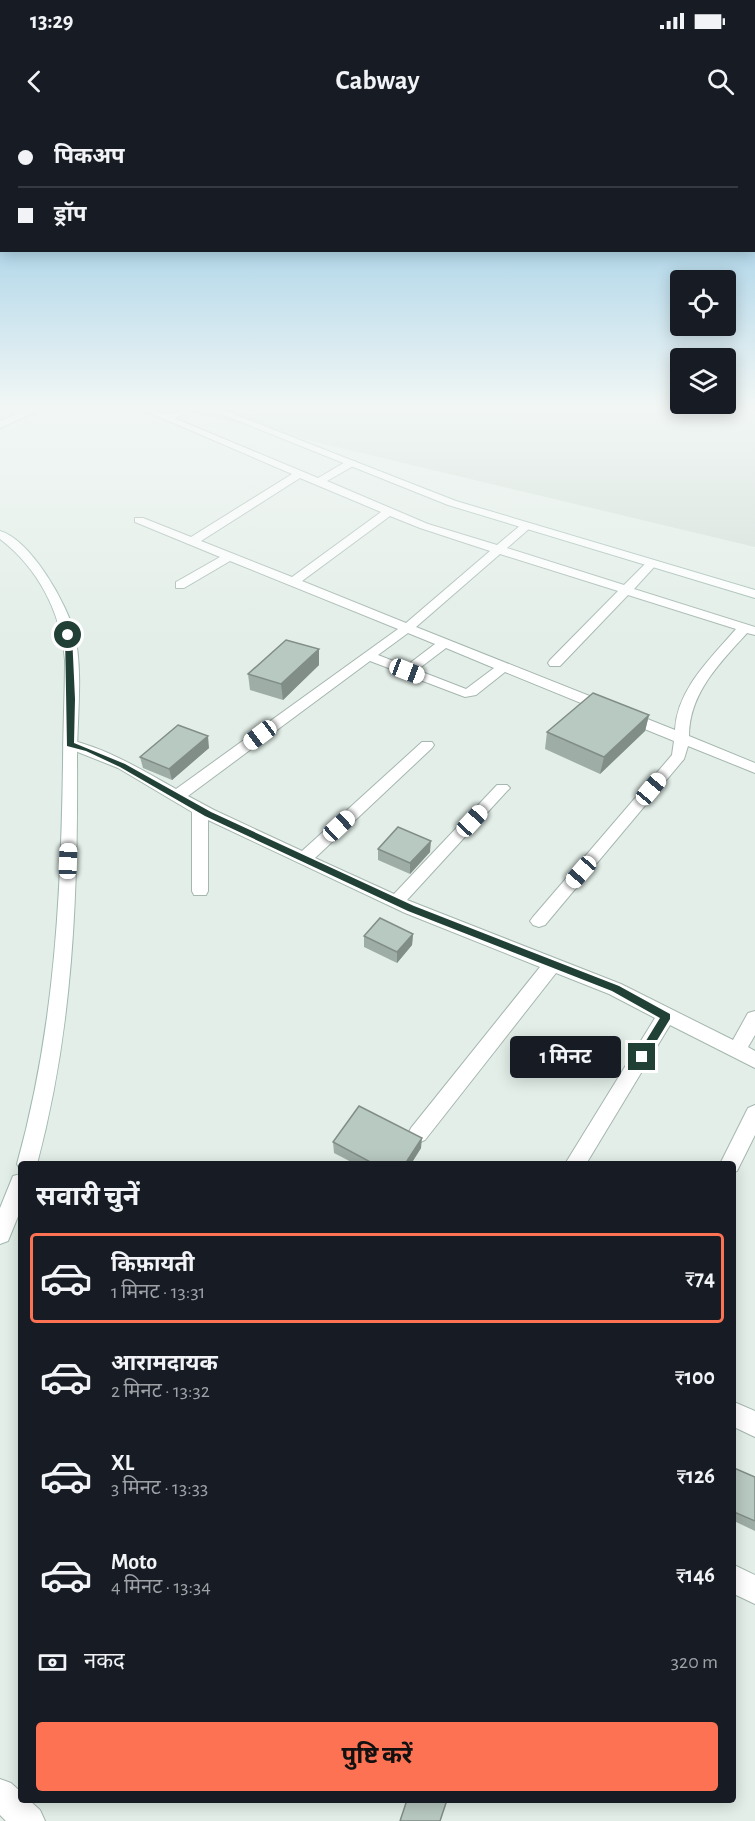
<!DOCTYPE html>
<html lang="hi">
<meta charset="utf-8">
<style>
:root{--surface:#171b24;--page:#20242c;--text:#f1f3f6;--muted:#9ea1a6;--line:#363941;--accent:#fc7253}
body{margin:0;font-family:"Alegreya Sans","Noto Sans Devanagari",sans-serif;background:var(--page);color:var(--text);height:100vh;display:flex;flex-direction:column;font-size:22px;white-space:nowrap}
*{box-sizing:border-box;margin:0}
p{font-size:20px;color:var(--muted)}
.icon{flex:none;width:33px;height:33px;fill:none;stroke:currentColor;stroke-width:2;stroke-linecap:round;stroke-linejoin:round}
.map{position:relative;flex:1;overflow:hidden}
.sheet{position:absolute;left:18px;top:1041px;width:718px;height:642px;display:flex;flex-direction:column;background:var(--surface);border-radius:6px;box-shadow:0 3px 15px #0003}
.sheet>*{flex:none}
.hud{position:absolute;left:0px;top:0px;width:756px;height:132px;box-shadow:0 3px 15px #0003;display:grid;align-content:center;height:132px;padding:0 18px;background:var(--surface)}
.fabs{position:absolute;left:670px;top:150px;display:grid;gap:12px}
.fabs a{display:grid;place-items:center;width:66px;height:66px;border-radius:6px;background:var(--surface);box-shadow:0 3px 15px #0003;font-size:30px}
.end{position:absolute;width:27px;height:27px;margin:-14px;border:8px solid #214136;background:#fff;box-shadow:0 0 0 3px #fff}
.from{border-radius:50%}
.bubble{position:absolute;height:42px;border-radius:6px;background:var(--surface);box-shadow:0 3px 15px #0003;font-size:20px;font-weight:700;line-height:42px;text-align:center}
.car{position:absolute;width:18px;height:36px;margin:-18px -9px;border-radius:8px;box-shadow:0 0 4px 2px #0007;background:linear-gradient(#fff 24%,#345 0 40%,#fff 0 76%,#345 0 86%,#fff 0)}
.hud b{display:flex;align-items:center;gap:21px;height:57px;font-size:22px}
.hud b+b{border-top:2px solid var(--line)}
.hud i{width:15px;height:15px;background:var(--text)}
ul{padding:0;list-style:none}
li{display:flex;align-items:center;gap:18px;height:90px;margin:0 12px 9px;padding:0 6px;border:3px solid transparent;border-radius:6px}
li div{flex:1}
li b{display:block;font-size:22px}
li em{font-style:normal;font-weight:700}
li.active{border-color:var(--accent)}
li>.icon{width:54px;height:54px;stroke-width:1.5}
h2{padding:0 18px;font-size:27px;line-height:72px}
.pay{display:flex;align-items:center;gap:15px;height:66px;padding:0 18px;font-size:22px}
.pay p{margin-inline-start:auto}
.primary-button{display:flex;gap:12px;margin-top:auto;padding:12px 18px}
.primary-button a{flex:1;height:69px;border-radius:6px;background:var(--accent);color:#111;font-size:24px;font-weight:700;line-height:69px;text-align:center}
.status{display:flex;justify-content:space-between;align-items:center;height:42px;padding:0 30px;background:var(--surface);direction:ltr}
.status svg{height:16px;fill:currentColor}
header{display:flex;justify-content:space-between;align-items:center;height:78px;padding:0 18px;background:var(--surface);font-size:27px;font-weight:700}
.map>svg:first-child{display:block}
.built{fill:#d1ded7}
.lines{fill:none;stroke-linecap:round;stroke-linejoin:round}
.street-casing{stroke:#a5b7af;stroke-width:2}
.secondary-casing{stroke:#a0bab0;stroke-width:2}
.street{fill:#fff;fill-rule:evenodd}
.secondary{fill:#fff;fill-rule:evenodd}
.wall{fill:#9eada6}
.shaded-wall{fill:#818d87}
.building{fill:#b8c9c1;stroke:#818d87;stroke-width:1.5}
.route{fill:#214136}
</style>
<div class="status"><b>13:29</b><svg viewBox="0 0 49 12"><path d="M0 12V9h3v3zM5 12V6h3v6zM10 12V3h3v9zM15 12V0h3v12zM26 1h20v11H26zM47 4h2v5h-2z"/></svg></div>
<header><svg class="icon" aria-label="back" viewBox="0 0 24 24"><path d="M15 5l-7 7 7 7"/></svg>Cabway<svg class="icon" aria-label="search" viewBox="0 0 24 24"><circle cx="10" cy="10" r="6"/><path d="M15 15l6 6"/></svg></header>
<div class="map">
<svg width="755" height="1701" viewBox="0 0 755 1701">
<rect width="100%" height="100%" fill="#e3eee8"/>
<!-- built -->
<path class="built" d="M165,286H755V427Z"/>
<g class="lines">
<!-- street casing -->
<g class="street-casing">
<path id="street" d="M36,286H48L0,308V301Z
M134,286C148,285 155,293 166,294C176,294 194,286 208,286L174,298L318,358L347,341H355V345L327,361L428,404L497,425L522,404H530V408L507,428L624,465L647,442H655V446L634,469L755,507V515L747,513C720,543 689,573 689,616L755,643V653L688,626L684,639L545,805L539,807L533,805L530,801L533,797L672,635L674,621L505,552L476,575L465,577L370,541L188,676L214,690L302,731L422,622H432L434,625L432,628L315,738L394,774L497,665H507L510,668L507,671L407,780L621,864L733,920L748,893L755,891V915L748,927L755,931V948L670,905L586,1044H565L655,898L609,874L556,853L425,1020L418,1023L411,1020L408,1014L411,1008L540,847L405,793L208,700V771L206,775H194L192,771V692L118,648L65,627L63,624L70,620C108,629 142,650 176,669L398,509L230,441L184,468H176V462L220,437L135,402V398H143L191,417L292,354ZM300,358L381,392L292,457L201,421ZM390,396L420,408L490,431L406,503L302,461ZM500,434L618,471L550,540L548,543L550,546H560L628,475L736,509C711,538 677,569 675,610L416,507ZM408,513L435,524L406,546L378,535ZM446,528L494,548L466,569L417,550Z
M755,985V1015L737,1051L734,1052V1044H720L748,988Z
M734,1282L755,1291V1317L734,1307Z
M734,1445L755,1455V1484L734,1474Z
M0,1659L11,1663L21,1672V1680H29L40,1690L45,1701H6L0,1695Z"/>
</g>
<!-- secondary casing -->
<g class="secondary-casing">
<path id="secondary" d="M201,286H213L456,381L755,470V478L448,385Z
M0,411C31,420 68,485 75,515C83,555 77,597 77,638C78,777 73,909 37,1044H21V1051L17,1044C54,911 61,781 63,644C63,609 65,574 65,540C61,492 38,448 0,419Z
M21,1054V1089L8,1121L0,1124V1088L13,1056Z"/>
</g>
<!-- street -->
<use href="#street" class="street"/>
<!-- secondary -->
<use href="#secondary" class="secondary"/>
</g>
<!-- wall -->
<path class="wall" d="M319,529V545L283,580L250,570L248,554Z
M649,595L645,611L600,654L545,629L547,612Z
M209,628L172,660L143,648L140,637Z
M378,729L430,732L410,754L378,740Z
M413,814L412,825L397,843L364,827V816Z
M333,1022L421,1028L411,1044H355L334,1033Z
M734,1348L755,1357V1411L734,1401Z"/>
<!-- shaded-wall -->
<path class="shaded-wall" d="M319,529V545L283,580L281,564Z
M649,595L645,611L600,654L604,637Z
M208,616L209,628L172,660L169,649Z
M431,721L430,732L410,754V743Z
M413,814L412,825L397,843V832Z
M422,1018L421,1028L411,1044H405Z"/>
<!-- building -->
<path class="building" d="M286,520L319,529L281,564L248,554Z
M593,573L649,595L604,637L547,612Z
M178,605L208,616L169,649L140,637Z
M398,707L431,721L410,743L378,729Z
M380,798L413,814L397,832L364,816Z
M359,986L422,1018L405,1044H374L333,1022Z
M734,1348L755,1357V1401L734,1392Z
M407,1680H447L440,1701H400Z"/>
<!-- sky -->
<linearGradient id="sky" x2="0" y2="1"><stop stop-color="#81bfe1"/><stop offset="0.55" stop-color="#f2f7f5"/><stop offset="1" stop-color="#f2f7f5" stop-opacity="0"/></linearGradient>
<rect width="755" height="524" fill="url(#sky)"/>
<!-- route -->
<path class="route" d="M68,513L72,515L75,579L74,623L125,644L211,692L414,786L619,866L670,894V899L645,940L642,941L636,937L660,898L612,871L408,791L205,696L120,647L86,631L67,626L65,515Z"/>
</svg>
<div class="fabs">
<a><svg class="icon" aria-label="locate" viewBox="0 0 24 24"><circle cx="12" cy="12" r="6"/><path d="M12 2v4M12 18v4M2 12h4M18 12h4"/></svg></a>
<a><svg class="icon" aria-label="layers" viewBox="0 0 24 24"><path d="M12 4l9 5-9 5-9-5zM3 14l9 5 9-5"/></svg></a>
</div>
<i class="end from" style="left:68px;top:515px"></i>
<i class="end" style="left:642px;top:937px"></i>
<div class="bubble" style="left:510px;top:916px;width:111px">1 मिनट</div>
<i class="car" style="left:407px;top:551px;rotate:111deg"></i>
<i class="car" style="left:260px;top:615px;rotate:233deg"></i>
<i class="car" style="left:651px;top:669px;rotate:40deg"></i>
<i class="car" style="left:472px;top:701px;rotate:43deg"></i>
<i class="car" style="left:339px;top:706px;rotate:47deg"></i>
<i class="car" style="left:68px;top:741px;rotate:2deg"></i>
<i class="car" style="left:581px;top:752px;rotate:221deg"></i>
<div class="hud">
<b><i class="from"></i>पिकअप</b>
<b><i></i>ड्रॉप</b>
</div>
<section class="sheet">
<h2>सवारी चुनें</h2>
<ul>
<li class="active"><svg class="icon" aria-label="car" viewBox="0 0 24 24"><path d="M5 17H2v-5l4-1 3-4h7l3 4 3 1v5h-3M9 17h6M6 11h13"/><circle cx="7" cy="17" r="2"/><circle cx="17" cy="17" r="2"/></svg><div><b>किफ़ायती</b><p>1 मिनट · 13:31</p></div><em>₹74</em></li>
<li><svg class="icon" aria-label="car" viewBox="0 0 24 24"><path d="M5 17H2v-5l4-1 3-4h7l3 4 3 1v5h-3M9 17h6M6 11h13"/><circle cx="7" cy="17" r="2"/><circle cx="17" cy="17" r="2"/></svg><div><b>आरामदायक</b><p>2 मिनट · 13:32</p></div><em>₹100</em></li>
<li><svg class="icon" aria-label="car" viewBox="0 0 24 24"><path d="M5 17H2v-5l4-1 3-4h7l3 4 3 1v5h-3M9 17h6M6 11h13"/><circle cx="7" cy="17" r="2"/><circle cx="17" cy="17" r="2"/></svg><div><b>XL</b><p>3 मिनट · 13:33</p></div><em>₹126</em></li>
<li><svg class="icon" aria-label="car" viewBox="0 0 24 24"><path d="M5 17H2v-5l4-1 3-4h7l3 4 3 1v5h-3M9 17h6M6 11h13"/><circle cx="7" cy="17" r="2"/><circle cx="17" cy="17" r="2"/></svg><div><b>Moto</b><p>4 मिनट · 13:34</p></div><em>₹146</em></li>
</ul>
<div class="pay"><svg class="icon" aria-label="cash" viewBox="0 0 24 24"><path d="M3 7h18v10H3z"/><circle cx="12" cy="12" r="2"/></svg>नकद<p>320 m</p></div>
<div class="primary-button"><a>पुष्टि करें</a></div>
</section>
</div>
